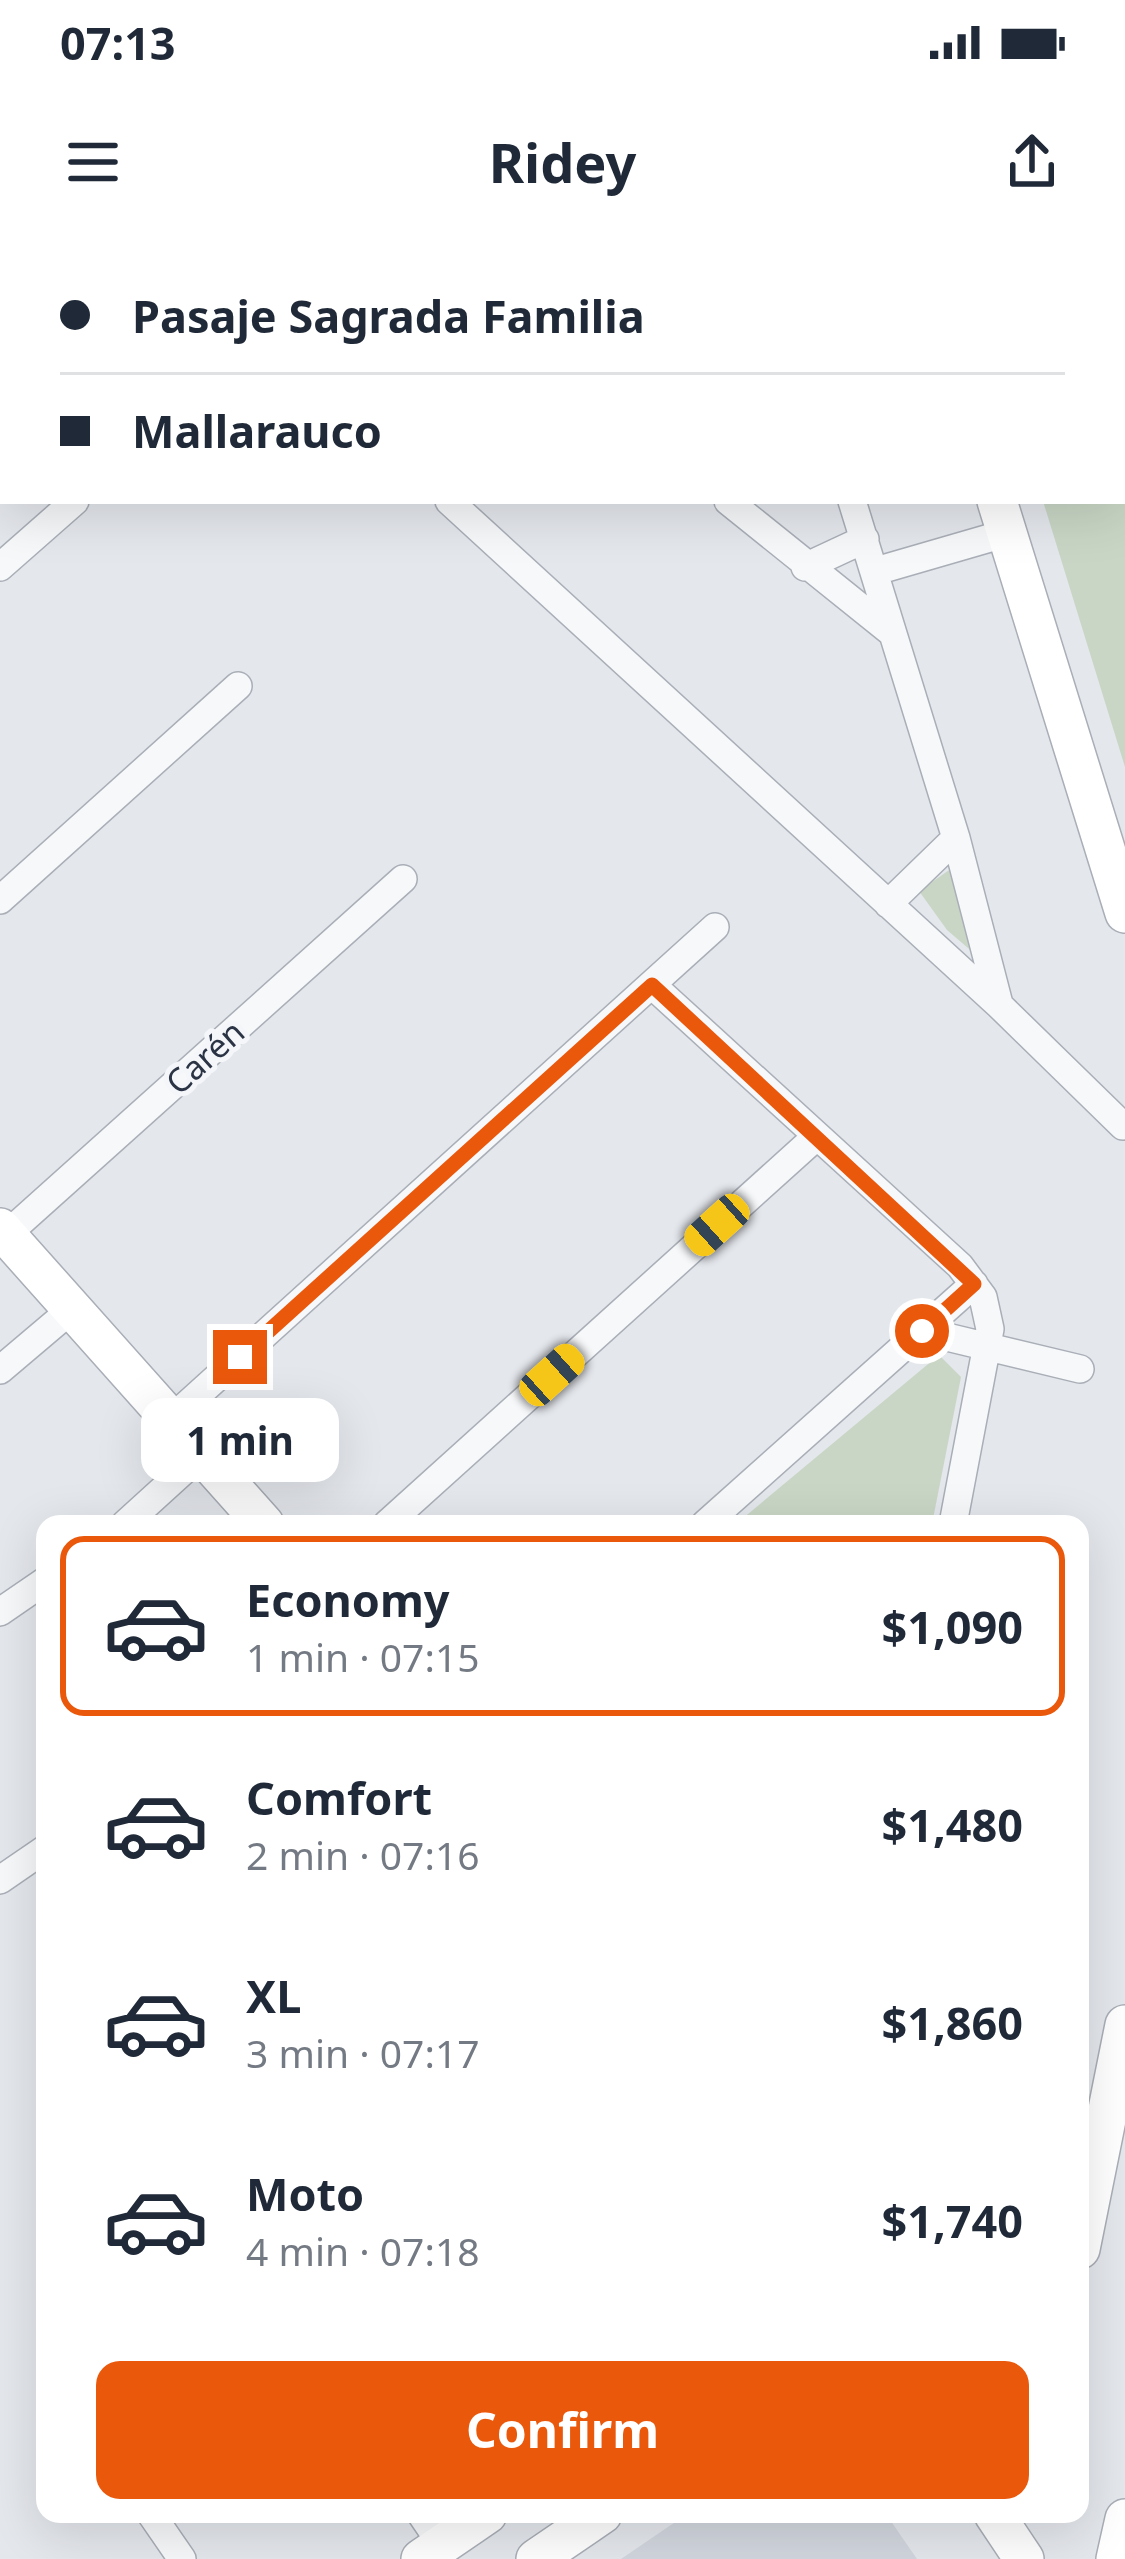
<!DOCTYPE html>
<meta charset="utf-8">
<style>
:root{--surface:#fff;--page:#f2f2f3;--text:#1f2937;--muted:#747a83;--line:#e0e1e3;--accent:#ea580c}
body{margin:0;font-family:"Noto Sans",sans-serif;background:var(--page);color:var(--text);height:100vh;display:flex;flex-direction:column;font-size:45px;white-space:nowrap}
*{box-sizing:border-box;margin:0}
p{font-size:39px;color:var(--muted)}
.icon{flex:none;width:66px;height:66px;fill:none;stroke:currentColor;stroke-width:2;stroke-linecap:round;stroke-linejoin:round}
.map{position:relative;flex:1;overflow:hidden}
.drawer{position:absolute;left:36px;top:1275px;width:1053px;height:1008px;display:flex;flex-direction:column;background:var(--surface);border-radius:24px;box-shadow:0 12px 48px #0002}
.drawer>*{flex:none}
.hud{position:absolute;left:0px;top:0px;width:1125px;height:264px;box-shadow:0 12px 48px #0002;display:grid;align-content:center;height:264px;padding:0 60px;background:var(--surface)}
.end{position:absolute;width:54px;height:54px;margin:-27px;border:15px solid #ea580c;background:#fff;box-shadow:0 0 0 6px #fff}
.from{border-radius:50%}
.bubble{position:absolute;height:84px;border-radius:24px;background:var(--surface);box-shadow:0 12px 48px #0002;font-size:39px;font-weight:700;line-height:84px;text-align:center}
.car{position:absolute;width:36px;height:72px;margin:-36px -18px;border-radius:15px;box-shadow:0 0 9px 3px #0007;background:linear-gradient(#f5c518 24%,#345 0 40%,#f5c518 0 76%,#345 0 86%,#f5c518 0)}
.hud b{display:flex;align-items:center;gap:42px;height:114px;font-size:45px}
.hud b+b{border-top:3px solid var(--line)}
.hud i{width:30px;height:30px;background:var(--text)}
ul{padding:21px 0 0;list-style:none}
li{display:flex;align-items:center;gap:36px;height:180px;margin:0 24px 18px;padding:0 36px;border:6px solid transparent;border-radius:24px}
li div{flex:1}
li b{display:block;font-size:45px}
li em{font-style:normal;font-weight:700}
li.selected{border-color:var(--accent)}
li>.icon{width:108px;height:108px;stroke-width:1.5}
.primary-button{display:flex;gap:24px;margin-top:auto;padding:24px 60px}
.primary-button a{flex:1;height:138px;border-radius:24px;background:var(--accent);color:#fff;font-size:48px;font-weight:700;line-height:138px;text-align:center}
.status{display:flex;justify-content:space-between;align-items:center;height:84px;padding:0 60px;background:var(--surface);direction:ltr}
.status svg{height:33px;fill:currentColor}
header{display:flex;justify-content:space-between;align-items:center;height:156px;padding:0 60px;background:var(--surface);font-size:54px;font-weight:700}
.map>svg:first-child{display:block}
.built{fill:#d2d6de}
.green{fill:#c9d6c5}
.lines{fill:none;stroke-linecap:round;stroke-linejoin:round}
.street-casing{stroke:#a9aeb7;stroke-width:30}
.secondary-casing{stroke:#a9aeb7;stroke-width:42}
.street{stroke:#f7f8fa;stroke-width:27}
.secondary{stroke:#fff;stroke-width:39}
.route{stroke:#ea580c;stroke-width:15}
.labels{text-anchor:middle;stroke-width:10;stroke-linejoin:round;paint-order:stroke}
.street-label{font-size:33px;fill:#2b3445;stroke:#f4f6f9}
</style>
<div class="status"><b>07:13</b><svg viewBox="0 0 49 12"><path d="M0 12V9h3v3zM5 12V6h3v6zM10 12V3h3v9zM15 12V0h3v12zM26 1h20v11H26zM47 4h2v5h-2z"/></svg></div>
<header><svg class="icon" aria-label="menu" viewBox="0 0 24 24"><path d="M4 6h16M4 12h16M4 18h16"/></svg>Ridey<svg class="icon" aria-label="share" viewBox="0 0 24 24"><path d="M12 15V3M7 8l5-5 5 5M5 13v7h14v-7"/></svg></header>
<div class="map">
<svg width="1125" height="2319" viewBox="0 0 1125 2319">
<rect width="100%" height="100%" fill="#e4e7ec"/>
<!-- built -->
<path class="built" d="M687,2274H886L917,2319H621Z"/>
<!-- green -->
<path class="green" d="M1122,246L1125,255V527L1043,261H1122Z
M955,626L975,714L947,690L919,651Z
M939,1115L961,1137L932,1284H736Z"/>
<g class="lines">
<!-- street casing -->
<g class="street-casing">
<path id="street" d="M323,0L326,3
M716,0L719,3
M78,3L79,0
M799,3L809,0
M449,261L999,765L1123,886
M728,261L891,392
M852,261L956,598L999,764
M0,327L75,261
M805,327L865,299
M876,331L1007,293
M0,660L238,446
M888,664L956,598
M652,745L960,1026L983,1057L990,1089L953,1284
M6,995L403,639
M922,1091L1080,1129
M0,1130L72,1069
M171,1179L715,687
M125,1284L202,1214
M387,1284L817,896
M705,1284L974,1044
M0,1372L45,1341
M0,1640L45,1609
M151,2274L182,2319
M421,2274L442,2305"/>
</g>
<!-- secondary casing -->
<g class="secondary-casing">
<path id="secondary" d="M917,0L918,3
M1076,0L1077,3
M1122,149L1125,159
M997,261L1125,673
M0,988L264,1284
M1080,2009L1125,1785
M994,2274L1024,2319
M421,2319L487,2274
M536,2319L602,2274
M1116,2319L1125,2279"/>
</g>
<!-- street -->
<use href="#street" class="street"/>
<!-- secondary -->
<use href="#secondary" class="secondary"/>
</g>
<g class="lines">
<!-- route -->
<path class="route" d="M240,1117L652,745L974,1044L922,1091"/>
</g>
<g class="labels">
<!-- street labels -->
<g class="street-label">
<text transform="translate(205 817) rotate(-42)" y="12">Carén</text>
</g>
</g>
</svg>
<i class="end from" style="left:922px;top:1091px"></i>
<i class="end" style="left:240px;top:1117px"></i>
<div class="bubble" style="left:141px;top:1158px;width:198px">1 min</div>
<i class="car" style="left:717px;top:985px;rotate:228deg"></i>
<i class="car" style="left:552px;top:1135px;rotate:48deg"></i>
<div class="hud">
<b><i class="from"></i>Pasaje Sagrada Familia</b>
<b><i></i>Mallarauco</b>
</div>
<section class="drawer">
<ul>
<li class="selected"><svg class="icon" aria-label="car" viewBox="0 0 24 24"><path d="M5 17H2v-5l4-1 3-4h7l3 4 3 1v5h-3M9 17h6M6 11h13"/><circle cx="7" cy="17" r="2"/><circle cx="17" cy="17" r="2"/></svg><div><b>Economy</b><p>1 min · 07:15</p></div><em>$1,090</em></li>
<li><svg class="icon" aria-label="car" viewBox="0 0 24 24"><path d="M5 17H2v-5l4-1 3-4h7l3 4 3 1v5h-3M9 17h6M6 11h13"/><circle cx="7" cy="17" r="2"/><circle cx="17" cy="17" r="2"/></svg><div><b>Comfort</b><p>2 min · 07:16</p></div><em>$1,480</em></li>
<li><svg class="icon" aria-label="car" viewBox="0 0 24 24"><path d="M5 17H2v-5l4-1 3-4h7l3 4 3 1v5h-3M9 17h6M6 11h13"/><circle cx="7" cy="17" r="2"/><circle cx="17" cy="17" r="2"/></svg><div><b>XL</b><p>3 min · 07:17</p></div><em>$1,860</em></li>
<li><svg class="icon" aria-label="car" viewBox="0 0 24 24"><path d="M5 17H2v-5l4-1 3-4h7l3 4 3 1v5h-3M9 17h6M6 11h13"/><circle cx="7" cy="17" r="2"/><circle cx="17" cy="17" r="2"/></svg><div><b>Moto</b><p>4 min · 07:18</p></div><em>$1,740</em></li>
</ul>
<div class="primary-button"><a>Confirm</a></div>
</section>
</div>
